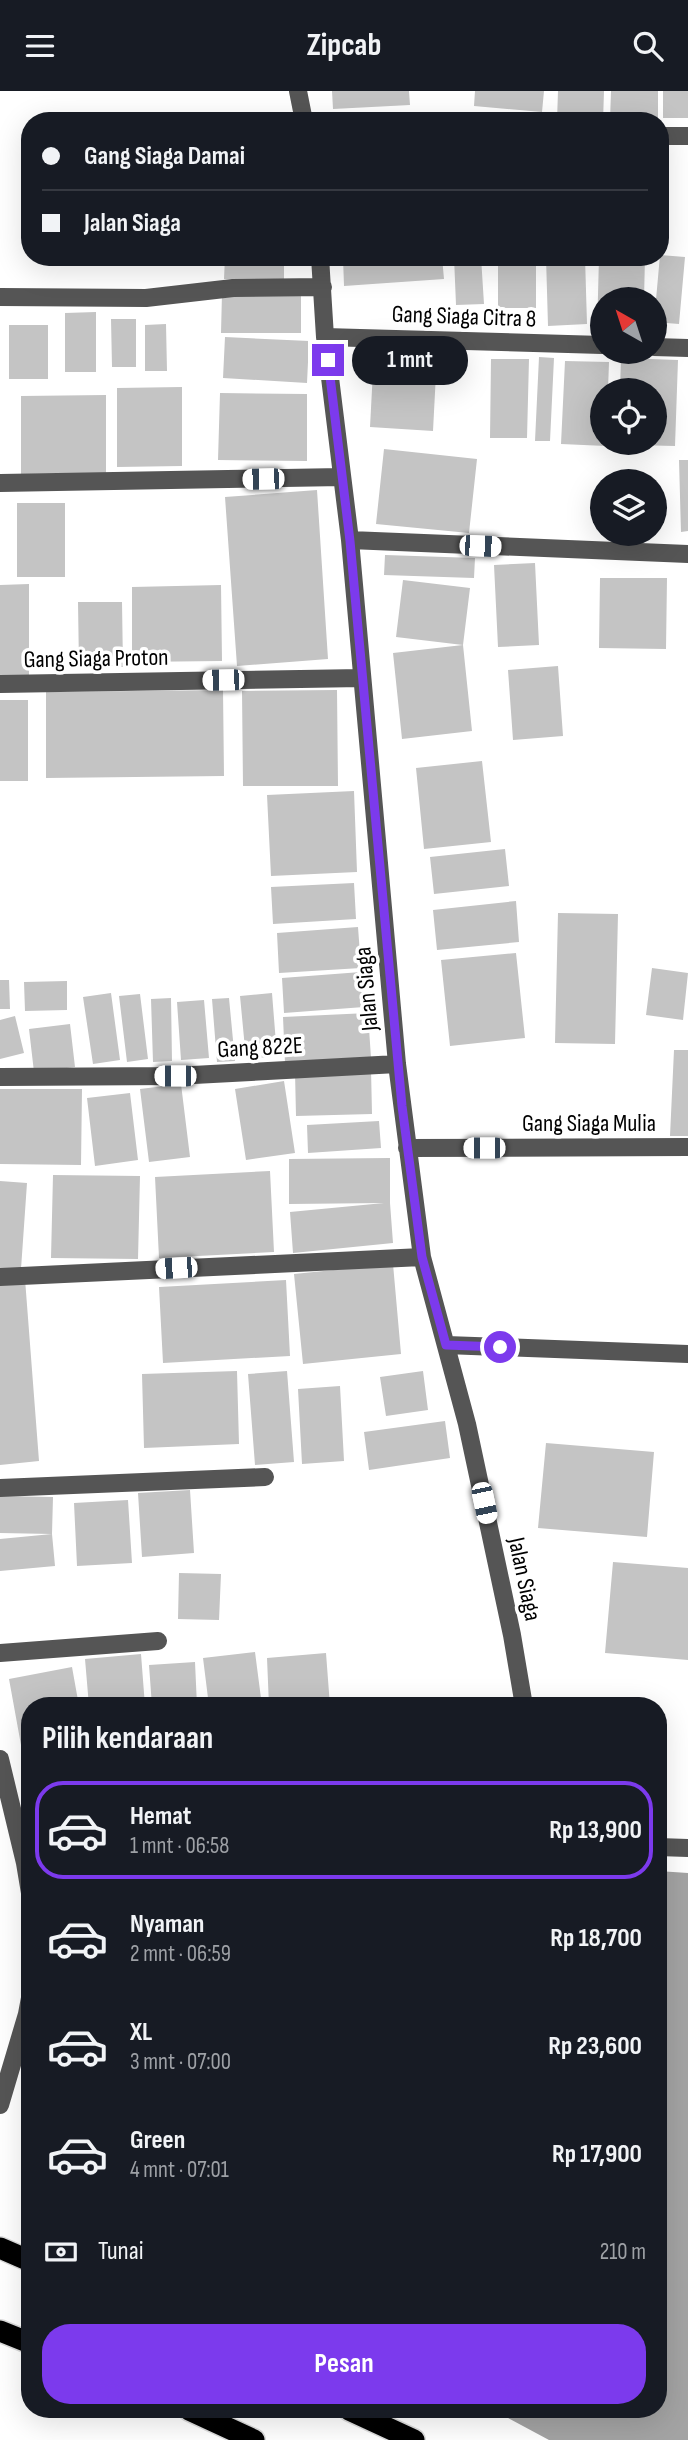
<!DOCTYPE html>
<html lang="id">
<meta charset="utf-8">
<style>
:root{--surface:#171b24;--page:#242831;--text:#f1f3f6;--muted:#9ea1a6;--line:#363941;--accent:#7c3aed}
body{margin:0;font-family:"Sofia Sans Condensed",sans-serif;background:var(--page);color:var(--text);height:100vh;display:flex;flex-direction:column;font-size:26px;white-space:nowrap}
*{box-sizing:border-box;margin:0}
p{font-size:23px;color:var(--muted)}
.icon{flex:none;width:38px;height:38px;fill:none;stroke:currentColor;stroke-width:2;stroke-linecap:round;stroke-linejoin:round}
.map{position:relative;flex:1;overflow:hidden}
.sheet{position:absolute;left:21px;top:1606px;width:646px;height:721px;display:flex;flex-direction:column;background:var(--surface);border-radius:28px;box-shadow:0 7px 28px #0002}
.sheet>*{flex:none}
.banner{position:absolute;left:21px;top:21px;width:648px;height:154px;border-radius:28px;box-shadow:0 7px 28px #0002;display:grid;align-content:center;height:154px;padding:0 21px;background:var(--surface)}
.needle{width:46px;rotate:321deg}
.controls{position:absolute;left:590px;top:196px;display:grid;gap:14px}
.controls a{display:grid;place-items:center;width:77px;height:77px;border-radius:50%;background:var(--surface);box-shadow:0 7px 28px #0002;font-size:35px}
.end{position:absolute;width:32px;height:32px;margin:-16px;border:9px solid #7c3aed;background:#fff;box-shadow:0 0 0 4px #fff}
.from{border-radius:50%}
.bubble{position:absolute;height:49px;border-radius:24px;background:var(--surface);box-shadow:0 7px 28px #0002;font-size:23px;font-weight:700;line-height:49px;text-align:center}
.car{position:absolute;width:21px;height:42px;margin:-21px -10px;border-radius:9px;box-shadow:0 0 5px 2px #0007;background:linear-gradient(#fff 24%,#345 0 40%,#fff 0 76%,#345 0 86%,#fff 0)}
.banner b{display:flex;align-items:center;gap:24px;height:66px;font-size:26px}
.banner b+b{border-top:2px solid var(--line)}
.banner i{width:18px;height:18px;background:var(--text)}
ul{padding:0;list-style:none}
li{display:flex;align-items:center;gap:21px;height:98px;margin:0 14px 10px;padding:0 7px;border:4px solid transparent;border-radius:28px}
li div{flex:1}
li b{display:block;font-size:26px}
li em{font-style:normal;font-weight:700}
li.active{border-color:var(--accent)}
li>.icon{width:63px;height:63px;stroke-width:1.5}
h2{padding:0 21px;font-size:32px;line-height:84px}
.pay{display:flex;align-items:center;gap:18px;height:77px;padding:0 21px;font-size:26px}
.pay p{margin-inline-start:auto}
.action{display:flex;gap:14px;margin-top:auto;padding:14px 21px}
.action a{flex:1;height:80px;border-radius:28px;background:var(--accent);color:#fff;font-size:28px;font-weight:700;line-height:80px;text-align:center}
header{display:flex;justify-content:space-between;align-items:center;height:91px;padding:0 21px;background:var(--surface);font-size:32px;font-weight:700}
.map>svg:first-child{display:block}
.water{fill:#a3a3a3}
.building{fill:#c4c4c4}
.lines{fill:none;stroke-linecap:round;stroke-linejoin:round}
.highway-casing{stroke:#dbdbdb;stroke-width:24}
.minor{stroke:#555;stroke-width:18}
.highway{stroke:#000;stroke-width:21}
.route{stroke:#7c3aed;stroke-width:9}
.labels{text-anchor:middle;stroke-width:7;stroke-linejoin:round;paint-order:stroke}
.street-label{font-size:24px;fill:#000;stroke:#fff}
</style>
<header><svg class="icon" aria-label="menu" viewBox="0 0 24 24"><path d="M4 6h16M4 12h16M4 18h16"/></svg>Zipcab<svg class="icon" aria-label="search" viewBox="0 0 24 24"><circle cx="10" cy="10" r="6"/><path d="M15 15l6 6"/></svg></header>
<div class="map">
<svg width="688" height="2349" viewBox="0 0 688 2349">
<rect width="100%" height="100%" fill="#fff"/>
<!-- water -->
<path class="water" d="M658,1780L688,1782V2349H549L493,2319H658Z"/>
<!-- building -->
<path class="building" d="M332,0H409L410,14L333,18Z
M475,0H544L542,21L474,15Z
M558,0H604L603,30H557Z
M611,0H658V30H610Z
M663,0H688V27H663Z
M660,164L685,166L679,233L654,231Z
M225,166H284V188H224Z
M343,166H442L444,188L344,195Z
M454,166H481L484,213L456,214Z
M498,166H536V217H498Z
M546,166H585L587,233L548,235Z
M599,166H645L644,208H602V241H597Z
M222,202H301V242H221Z
M96,221V281H65V222Z
M111,228H136V276H112Z
M166,233L167,280H145V234Z
M9,234H48V288H9Z
M225,246L309,250L307,292L223,287Z
M374,261L437,263L433,340L370,336Z
M539,266L554,267L550,350H535Z
M621,267L678,269L675,355L634,354V352H654V299H620Z
M491,268H529L527,347H490Z
M565,270L609,271L608,299H602V352H606V355L561,353Z
M182,296V375L117,376V297Z
M220,302L307,303V370L218,369Z
M106,304V382L21,383V305Z
M384,358L477,368L469,442L376,433Z
M679,369H688V440L681,441Z
M317,399L328,568L237,575L225,406Z
M17,412H65V486H17Z
M385,464L475,467L474,487L384,484Z
M535,472L539,554L498,556L494,474Z
M600,487H667L666,558L599,557Z
M403,489L470,497L463,554L396,546Z
M29,493V584H0V494Z
M221,494L222,570L132,571V496Z
M78,511H122L123,576H79Z
M463,554L472,640L402,648L393,562Z
M558,575L563,645L513,649L508,579Z
M223,599L224,685L46,687V601Z
M337,599L338,695H243L242,600Z
M0,609H28V690H0Z
M482,670L491,751L424,758L416,677Z
M354,700L357,781L271,785L267,704Z
M505,758L509,795L434,803L430,766Z
M354,792L356,828L273,833L271,796Z
M516,810L519,851L437,859L433,819Z
M558,822L618,823L615,953L555,952Z
M358,836L361,877L279,882L277,842Z
M516,862L525,947L450,955L441,869Z
M652,877L688,882L683,929L646,924Z
M361,881L364,916L284,922L282,887Z
M0,889H9L10,918H0Z
M67,890V919L25,920L24,891Z
M111,902L120,969L93,973L83,906Z
M272,902L277,965L246,968L240,905Z
M140,903L148,968L127,971L119,905Z
M171,907L172,970L153,971L151,908Z
M229,907L235,970L217,971L212,908Z
M204,909L209,967L181,969L177,911Z
M368,922L371,967L285,972L283,926Z
M15,925L24,962L0,968V929Z
M70,933L75,976L34,981L29,938Z
M674,959H688V1045H670Z
M371,978L372,1023L296,1025L295,981Z
M284,990L295,1062L246,1069L235,998Z
M181,993L190,1066L149,1071L140,998Z
M0,998H82L81,1074L0,1073Z
M130,1002L138,1069L95,1075L87,1007Z
M379,1030L381,1057L308,1062L307,1034Z
M390,1067V1112L393,1152L293,1162L290,1121L384,1112L289,1113V1068Z
M270,1080L274,1161L159,1167L155,1086Z
M53,1084L140,1085L138,1168L51,1167Z
M0,1090L27,1092L21,1178L0,1177Z
M393,1173L401,1263L303,1273L294,1183Z
M25,1188L39,1370L0,1374V1190Z
M286,1189L290,1265L163,1272L159,1196Z
M237,1280L239,1353L144,1357L142,1283Z
M287,1280L294,1371L255,1374L248,1283Z
M423,1280L428,1319L386,1325L380,1286Z
M340,1295L344,1370L302,1373L298,1298Z
M445,1330L450,1367L369,1379L364,1341Z
M546,1352L654,1361L647,1446L538,1437Z
M190,1399L194,1462L142,1466L138,1402Z
M0,1405L53,1406L52,1443L0,1442Z
M128,1409L132,1472L77,1475L74,1412Z
M52,1443L55,1475L0,1480V1448Z
M613,1471L688,1477V1569L605,1562Z
M179,1482L221,1483L219,1529L178,1528Z
M255,1561L262,1615H209L203,1567Z
M326,1562L330,1615H269L267,1567Z
M141,1563L145,1615H89L85,1568Z
M195,1571L197,1615H152L149,1574Z
M72,1576L79,1615H30V1652L21,1654L9,1588Z"/>
<g class="lines">
<!-- highway casing -->
<g class="highway-casing">
<path id="highway" d="M0,2157L30,2170
M0,2240L30,2252
M189,2319L254,2349
M349,2319L414,2349"/>
</g>
<!-- minor -->
<path class="minor" d="M298,0L304,30
M660,45H688
M320,166L325,246L350,449L397,973L422,1166L467,1333L512,1544L524,1615
M0,206L146,207L233,197L323,196
M325,246L602,254
M654,256L688,257
M0,392L342,386
M350,449L688,463
M0,593L362,587
M0,986L175,985L397,973
M407,1057L688,1056
M0,1186L422,1166
M446,1254L688,1263
M0,1397L265,1386
M0,1562L158,1550
M0,1668L25,1772L30,1802
M658,1756L688,1757
M0,2014L27,1923L30,1907"/>
<!-- highway -->
<use href="#highway" class="highway"/>
</g>
<g class="lines">
<!-- route -->
<path class="route" d="M328,269L350,450L402,1015L422,1166L446,1254L500,1256"/>
</g>
<g class="labels">
<!-- street labels -->
<g class="street-label">
<text transform="translate(464 225) rotate(2)" y="8">Gang Siaga Citra 8</text>
<text transform="translate(96 567) rotate(-1)" y="8">Gang Siaga Proton</text>
<text transform="translate(366 898) rotate(-95)" y="8">Jalan Siaga</text>
<text transform="translate(260 956) rotate(-3)" y="8">Gang 822E</text>
<text x="589" y="1040">Gang Siaga Mulia</text>
<text transform="translate(525 1488) rotate(78)" y="8">Jalan Siaga</text>
</g>
</g>
</svg>
<div class="controls">
<a><svg class="needle" viewBox="-14 -14 28 28"><path d="M0-13l5 13h-10z" fill="#e53935"/><path d="M0 13l5-13h-10z" fill="#9ea1a6"/></svg></a>
<a><svg class="icon" aria-label="locate" viewBox="0 0 24 24"><circle cx="12" cy="12" r="6"/><path d="M12 2v4M12 18v4M2 12h4M18 12h4"/></svg></a>
<a><svg class="icon" aria-label="layers" viewBox="0 0 24 24"><path d="M12 4l9 5-9 5-9-5zM3 14l9 5 9-5"/></svg></a>
</div>
<i class="end from" style="left:500px;top:1256px"></i>
<i class="end" style="left:328px;top:269px"></i>
<div class="bubble" style="left:352px;top:245px;width:116px">1 mnt</div>
<i class="car" style="left:263px;top:388px;rotate:269deg"></i>
<i class="car" style="left:480px;top:455px;rotate:92deg"></i>
<i class="car" style="left:223px;top:589px;rotate:269deg"></i>
<i class="car" style="left:175px;top:985px;rotate:270deg"></i>
<i class="car" style="left:484px;top:1057px;rotate:270deg"></i>
<i class="car" style="left:176px;top:1177px;rotate:267deg"></i>
<i class="car" style="left:484px;top:1412px;rotate:168deg"></i>
<div class="banner">
<b><i class="from"></i>Gang Siaga Damai</b>
<b><i></i>Jalan Siaga</b>
</div>
<section class="sheet">
<h2>Pilih kendaraan</h2>
<ul>
<li class="active"><svg class="icon" aria-label="car" viewBox="0 0 24 24"><path d="M5 17H2v-5l4-1 3-4h7l3 4 3 1v5h-3M9 17h6M6 11h13"/><circle cx="7" cy="17" r="2"/><circle cx="17" cy="17" r="2"/></svg><div><b>Hemat</b><p>1 mnt · 06:58</p></div><em>Rp 13,900</em></li>
<li><svg class="icon" aria-label="car" viewBox="0 0 24 24"><path d="M5 17H2v-5l4-1 3-4h7l3 4 3 1v5h-3M9 17h6M6 11h13"/><circle cx="7" cy="17" r="2"/><circle cx="17" cy="17" r="2"/></svg><div><b>Nyaman</b><p>2 mnt · 06:59</p></div><em>Rp 18,700</em></li>
<li><svg class="icon" aria-label="car" viewBox="0 0 24 24"><path d="M5 17H2v-5l4-1 3-4h7l3 4 3 1v5h-3M9 17h6M6 11h13"/><circle cx="7" cy="17" r="2"/><circle cx="17" cy="17" r="2"/></svg><div><b>XL</b><p>3 mnt · 07:00</p></div><em>Rp 23,600</em></li>
<li><svg class="icon" aria-label="car" viewBox="0 0 24 24"><path d="M5 17H2v-5l4-1 3-4h7l3 4 3 1v5h-3M9 17h6M6 11h13"/><circle cx="7" cy="17" r="2"/><circle cx="17" cy="17" r="2"/></svg><div><b>Green</b><p>4 mnt · 07:01</p></div><em>Rp 17,900</em></li>
</ul>
<div class="pay"><svg class="icon" aria-label="cash" viewBox="0 0 24 24"><path d="M3 7h18v10H3z"/><circle cx="12" cy="12" r="2"/></svg>Tunai<p>210 m</p></div>
<div class="action"><a>Pesan</a></div>
</section>
</div>
